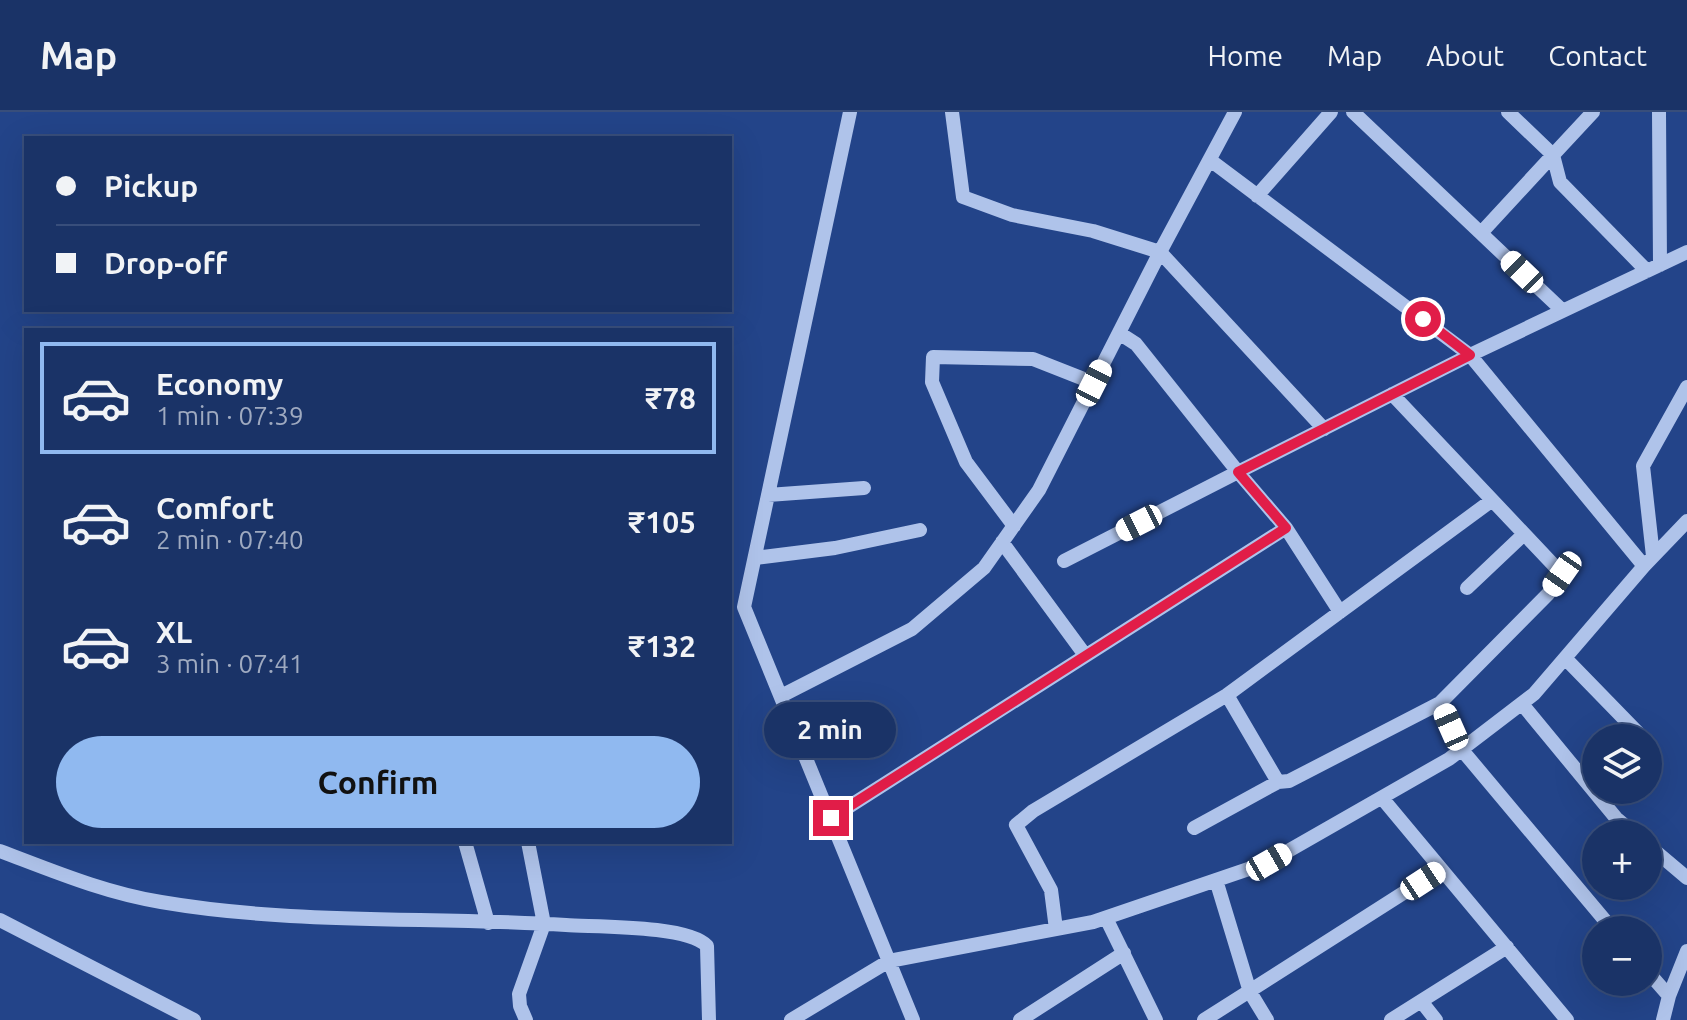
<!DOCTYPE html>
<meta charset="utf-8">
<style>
:root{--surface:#1a3367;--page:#273f70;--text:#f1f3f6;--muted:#9faac0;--line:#384e7b;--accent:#90b9f0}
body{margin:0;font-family:Ubuntu,sans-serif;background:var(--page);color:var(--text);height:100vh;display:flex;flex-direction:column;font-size:30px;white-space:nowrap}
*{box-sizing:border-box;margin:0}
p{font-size:26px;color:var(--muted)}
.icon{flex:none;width:44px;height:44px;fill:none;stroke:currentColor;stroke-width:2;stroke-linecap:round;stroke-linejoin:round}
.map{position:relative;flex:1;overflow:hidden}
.details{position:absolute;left:24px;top:216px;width:708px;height:516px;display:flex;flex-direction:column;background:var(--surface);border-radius:0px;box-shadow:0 8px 32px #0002,0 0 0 2px var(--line)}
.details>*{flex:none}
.hud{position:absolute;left:24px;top:24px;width:708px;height:176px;border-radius:0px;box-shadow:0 8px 32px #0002,0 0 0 2px var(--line);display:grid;align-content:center;height:176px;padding:0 32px;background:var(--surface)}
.buttons{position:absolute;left:1582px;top:612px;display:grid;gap:16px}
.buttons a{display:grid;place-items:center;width:80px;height:80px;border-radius:50%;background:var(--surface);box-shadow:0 8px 32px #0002,0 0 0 2px var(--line);font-size:40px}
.end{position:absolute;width:36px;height:36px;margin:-18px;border:10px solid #e11d48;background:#fff;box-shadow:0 0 0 4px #fff}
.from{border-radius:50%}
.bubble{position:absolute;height:56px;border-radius:28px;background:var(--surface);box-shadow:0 8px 32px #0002,0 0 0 2px var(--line);font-size:26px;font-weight:700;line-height:56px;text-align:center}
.car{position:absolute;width:24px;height:48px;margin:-24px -12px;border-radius:10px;box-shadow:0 0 6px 2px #0007;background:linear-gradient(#fff 24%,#345 0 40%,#fff 0 76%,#345 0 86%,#fff 0)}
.hud b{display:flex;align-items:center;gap:28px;height:76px;font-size:30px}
.hud b+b{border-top:2px solid var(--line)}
.hud i{width:20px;height:20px;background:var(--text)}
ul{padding:14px 0 0;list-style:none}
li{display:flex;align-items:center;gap:24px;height:112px;margin:0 16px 12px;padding:0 16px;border:4px solid transparent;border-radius:0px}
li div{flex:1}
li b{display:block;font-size:30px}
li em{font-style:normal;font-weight:700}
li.current{border-color:var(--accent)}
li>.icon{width:72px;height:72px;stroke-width:1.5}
.primary-button{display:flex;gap:16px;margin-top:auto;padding:16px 32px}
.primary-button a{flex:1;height:92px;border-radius:48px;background:var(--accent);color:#111;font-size:32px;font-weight:700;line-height:92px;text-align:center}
header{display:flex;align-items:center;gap:48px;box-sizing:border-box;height:112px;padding:0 40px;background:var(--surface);border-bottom:2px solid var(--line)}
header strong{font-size:38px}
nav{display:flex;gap:44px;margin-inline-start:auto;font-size:28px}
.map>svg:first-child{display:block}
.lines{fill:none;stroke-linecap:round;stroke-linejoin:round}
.minor{stroke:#afc3ea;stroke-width:14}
.route{stroke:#e11d48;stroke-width:10}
</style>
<header>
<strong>Map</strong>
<nav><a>Home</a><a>Map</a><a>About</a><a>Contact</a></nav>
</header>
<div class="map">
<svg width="1687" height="908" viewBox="0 0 1687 908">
<rect width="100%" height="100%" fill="#234489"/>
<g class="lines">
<!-- minor -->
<path class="minor" d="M850,0L744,495L913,908
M952,0L963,85L1012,103L1093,119L1160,140L1324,317
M1353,0L1563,199
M1508,0L1553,43L1593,0
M1659,0L1660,153
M1210,48L1470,243L1644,454L1687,409
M1257,84L1331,0
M1481,121L1553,43L1560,70L1647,159
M768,383L864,376
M1014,414L966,350L932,270L933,245L1033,247L1094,271
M1286,416L1340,500
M1002,430L1085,543
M1653,444L1643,354L1687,275
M755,446L835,436L920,418
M1064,449L1238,360L1136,232L1119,221
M1467,476L1524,422
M1565,546L1638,621
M1227,583L1278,670
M781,584L912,517L984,456L1039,378L1160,140L1235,0
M1440,591L1462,638L1613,818
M1522,592L1616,706L1635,722
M1382,686L1567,908
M831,706L1286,416L1238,360L1470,243L1687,140
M1194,716L1278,670L1289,669L1440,591L1548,482L1562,462L1392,282
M465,730L488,811
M1648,733L1687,766
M0,739C53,759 105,781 161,790C295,813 431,804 566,813C596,815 688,813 707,834L709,908
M1216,768L1250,880L1267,908
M1106,806L1156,908
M0,808L194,908
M1056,817L1051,778L1016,713L1033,699L1227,583L1491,389
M1648,860L1669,884L1687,839
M1421,889L1436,908
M526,908L520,894L519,882L544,812L528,730
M791,908L889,849L1093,810L1269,750L1449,647L1534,582L1644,454
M1020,908L1124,841
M1204,908L1441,757
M1391,908L1507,835
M1663,908L1669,884"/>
</g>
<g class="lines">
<!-- route -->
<path class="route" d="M831,706L1286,416L1238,360L1470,243L1423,207"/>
</g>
</svg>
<div class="buttons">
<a><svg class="icon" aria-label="layers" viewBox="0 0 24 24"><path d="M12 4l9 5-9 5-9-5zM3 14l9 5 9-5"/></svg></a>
<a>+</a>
<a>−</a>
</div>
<i class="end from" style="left:1423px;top:207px"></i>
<i class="end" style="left:831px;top:706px"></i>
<div class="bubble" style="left:764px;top:590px;width:132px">2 min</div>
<i class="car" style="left:1522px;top:160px;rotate:314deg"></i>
<i class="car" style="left:1094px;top:271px;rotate:27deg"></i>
<i class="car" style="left:1139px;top:411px;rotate:243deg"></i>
<i class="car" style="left:1562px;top:462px;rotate:215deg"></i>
<i class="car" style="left:1451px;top:615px;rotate:336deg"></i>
<i class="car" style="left:1269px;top:750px;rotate:60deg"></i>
<i class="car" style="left:1423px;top:769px;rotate:57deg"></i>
<div class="hud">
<b><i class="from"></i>Pickup</b>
<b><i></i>Drop-off</b>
</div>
<section class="details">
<ul>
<li class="current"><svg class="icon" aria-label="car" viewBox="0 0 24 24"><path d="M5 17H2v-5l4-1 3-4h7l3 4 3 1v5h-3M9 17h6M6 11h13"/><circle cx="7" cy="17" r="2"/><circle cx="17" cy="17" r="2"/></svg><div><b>Economy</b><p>1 min · 07:39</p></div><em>₹78</em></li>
<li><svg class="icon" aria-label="car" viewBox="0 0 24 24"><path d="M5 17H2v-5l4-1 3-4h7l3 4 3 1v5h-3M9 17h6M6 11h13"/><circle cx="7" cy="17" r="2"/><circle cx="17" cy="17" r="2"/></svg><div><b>Comfort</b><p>2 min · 07:40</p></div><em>₹105</em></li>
<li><svg class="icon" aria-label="car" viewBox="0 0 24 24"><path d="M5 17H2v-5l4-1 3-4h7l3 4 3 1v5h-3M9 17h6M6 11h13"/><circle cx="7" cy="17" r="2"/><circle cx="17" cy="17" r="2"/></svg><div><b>XL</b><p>3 min · 07:41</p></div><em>₹132</em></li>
</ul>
<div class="primary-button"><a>Confirm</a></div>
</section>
</div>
